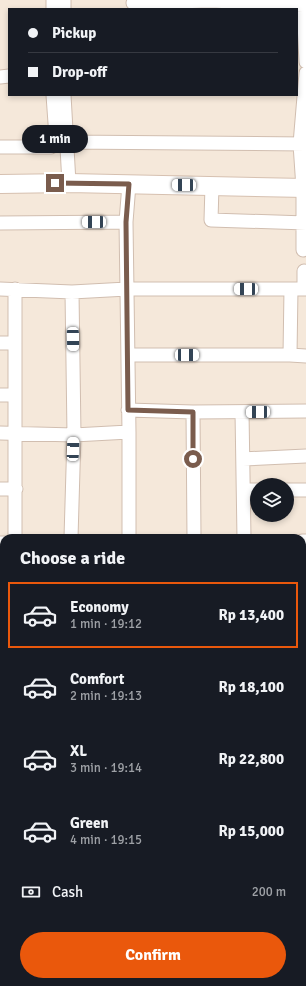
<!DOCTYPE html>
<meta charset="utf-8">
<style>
:root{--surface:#171b24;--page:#20242c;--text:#f1f3f6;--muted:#9ea1a6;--line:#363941;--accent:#ea580c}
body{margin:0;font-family:Signika,sans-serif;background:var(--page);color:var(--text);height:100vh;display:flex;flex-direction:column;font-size:15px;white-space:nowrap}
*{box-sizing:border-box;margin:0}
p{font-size:13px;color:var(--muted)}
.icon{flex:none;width:22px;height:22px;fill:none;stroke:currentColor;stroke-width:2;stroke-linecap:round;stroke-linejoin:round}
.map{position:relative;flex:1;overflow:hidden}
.side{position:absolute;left:0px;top:534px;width:306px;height:452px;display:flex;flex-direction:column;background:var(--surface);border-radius:12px 12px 0 0;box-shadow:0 2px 6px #0003}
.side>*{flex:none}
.banner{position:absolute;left:8px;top:8px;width:290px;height:88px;border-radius:0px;box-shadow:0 2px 6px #0003;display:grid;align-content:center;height:88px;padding:0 20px;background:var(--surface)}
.controls{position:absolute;left:250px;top:478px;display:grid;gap:8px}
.controls a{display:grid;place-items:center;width:44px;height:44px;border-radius:50%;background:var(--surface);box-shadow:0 2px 6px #0003;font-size:20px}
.end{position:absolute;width:18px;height:18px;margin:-9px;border:5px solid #7a5c4d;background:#fff;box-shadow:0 0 0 2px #fff}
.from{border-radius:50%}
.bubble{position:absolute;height:28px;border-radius:14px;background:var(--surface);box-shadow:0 2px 6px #0003;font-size:13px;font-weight:700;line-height:28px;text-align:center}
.car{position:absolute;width:12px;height:24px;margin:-12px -6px;border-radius:5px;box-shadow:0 0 3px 1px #0007;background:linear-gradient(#fff 24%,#345 0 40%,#fff 0 76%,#345 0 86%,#fff 0)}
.banner b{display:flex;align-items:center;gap:14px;height:38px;font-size:15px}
.banner b+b{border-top:1px solid var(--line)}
.banner i{width:10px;height:10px;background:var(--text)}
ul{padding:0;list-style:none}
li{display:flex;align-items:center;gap:12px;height:66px;margin:0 8px 6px;padding:0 12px;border:2px solid transparent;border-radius:0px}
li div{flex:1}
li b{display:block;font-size:15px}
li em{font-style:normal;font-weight:700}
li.on{border-color:var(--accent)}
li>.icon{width:36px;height:36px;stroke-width:1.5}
h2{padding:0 20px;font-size:18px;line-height:48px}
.pay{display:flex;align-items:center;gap:10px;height:44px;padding:0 20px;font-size:15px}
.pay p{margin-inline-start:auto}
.action{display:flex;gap:8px;margin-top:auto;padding:8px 20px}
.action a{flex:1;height:46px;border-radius:24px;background:var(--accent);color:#fff;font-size:16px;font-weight:700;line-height:46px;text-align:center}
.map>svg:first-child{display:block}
.residential{fill:#f5e8da;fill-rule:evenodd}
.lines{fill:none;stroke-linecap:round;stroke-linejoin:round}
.street-casing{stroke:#d1beb0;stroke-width:15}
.secondary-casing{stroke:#d6c0b0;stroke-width:20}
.street{stroke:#fff;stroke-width:13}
.secondary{stroke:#fff;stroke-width:18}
.route{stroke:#7a5c4d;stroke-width:5}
</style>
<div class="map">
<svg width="306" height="986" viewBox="0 0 306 986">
<rect width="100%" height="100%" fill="#fdf6ec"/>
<!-- residential -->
<path class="residential" d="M0,0H306V986H0ZM9,9H297V95H9ZM257,485H287V515H257ZM4,538H302V982H4Z"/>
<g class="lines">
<!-- street casing -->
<g class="street-casing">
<path id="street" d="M306,0L303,5L306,62
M133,3L211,1L303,5
M53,9V0
M64,9V0
M0,77L9,76
M64,95L69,183
M66,142L306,144
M0,147H51L54,145L56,137L53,95
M212,186L211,220L306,223
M0,223L126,222
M303,250V188L300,144L306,73
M304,271V289
M0,289L72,292L127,289H306
M0,343H15
M128,355H290L306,356
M290,355L291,289
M0,395H14
M128,410L193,412L306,411
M193,412L194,538
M242,412L244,538
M0,433L74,435L129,432
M243,459L306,456
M0,489H16
M244,490H257
M287,490H306
M15,538V289
M71,538L74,435L72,292
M129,538V432L126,222L129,184
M302,541H306
M0,543H4
M302,599H306
M0,604H4
M0,648H4
M302,649H306
M302,726H306
M0,727H4
M0,777H4
M302,781H306
M0,829H4
M302,832H306
M0,890H4
M302,891H306
M302,925H306
M131,982V986"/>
</g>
<!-- secondary casing -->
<g class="secondary-casing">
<path id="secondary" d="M0,184L69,183L306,188"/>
</g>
<!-- street -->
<use href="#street" class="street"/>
<!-- secondary -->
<use href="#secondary" class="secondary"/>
</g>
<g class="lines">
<!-- route -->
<path class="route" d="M55,183L129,184L126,222L128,410L193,412V459"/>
</g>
</svg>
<div class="controls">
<a><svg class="icon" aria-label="layers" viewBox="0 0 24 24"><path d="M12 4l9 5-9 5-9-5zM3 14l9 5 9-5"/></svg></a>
</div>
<i class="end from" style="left:193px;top:459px"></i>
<i class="end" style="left:55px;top:183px"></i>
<div class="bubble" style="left:22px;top:125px;width:66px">1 min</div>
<i class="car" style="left:184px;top:185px;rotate:271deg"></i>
<i class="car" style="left:94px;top:222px;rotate:270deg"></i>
<i class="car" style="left:246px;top:289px;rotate:270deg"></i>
<i class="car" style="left:73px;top:339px;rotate:179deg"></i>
<i class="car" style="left:187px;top:355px;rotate:90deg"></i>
<i class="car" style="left:258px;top:412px;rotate:269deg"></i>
<i class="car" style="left:73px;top:449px;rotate:2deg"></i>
<div class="banner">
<b><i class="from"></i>Pickup</b>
<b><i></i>Drop-off</b>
</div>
<section class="side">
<h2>Choose a ride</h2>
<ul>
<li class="on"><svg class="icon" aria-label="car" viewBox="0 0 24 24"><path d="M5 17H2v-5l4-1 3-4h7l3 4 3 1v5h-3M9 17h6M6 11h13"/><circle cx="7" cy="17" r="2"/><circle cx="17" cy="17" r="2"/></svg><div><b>Economy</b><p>1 min · 19:12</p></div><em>Rp 13,400</em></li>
<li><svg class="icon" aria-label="car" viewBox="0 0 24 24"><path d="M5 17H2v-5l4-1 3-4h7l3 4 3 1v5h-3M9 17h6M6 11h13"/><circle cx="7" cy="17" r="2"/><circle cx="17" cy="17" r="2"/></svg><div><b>Comfort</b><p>2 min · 19:13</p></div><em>Rp 18,100</em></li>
<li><svg class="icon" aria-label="car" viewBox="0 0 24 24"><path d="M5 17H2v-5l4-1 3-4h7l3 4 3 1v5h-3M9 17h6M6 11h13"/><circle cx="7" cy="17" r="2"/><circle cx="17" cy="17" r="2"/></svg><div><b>XL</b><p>3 min · 19:14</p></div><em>Rp 22,800</em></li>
<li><svg class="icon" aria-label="car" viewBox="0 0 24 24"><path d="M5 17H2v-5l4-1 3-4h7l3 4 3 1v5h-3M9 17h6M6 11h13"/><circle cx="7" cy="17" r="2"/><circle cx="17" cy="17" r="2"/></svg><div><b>Green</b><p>4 min · 19:15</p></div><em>Rp 15,000</em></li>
</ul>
<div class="pay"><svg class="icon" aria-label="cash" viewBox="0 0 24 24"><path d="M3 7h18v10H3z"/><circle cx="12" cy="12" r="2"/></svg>Cash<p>200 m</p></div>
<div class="action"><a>Confirm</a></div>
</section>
</div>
